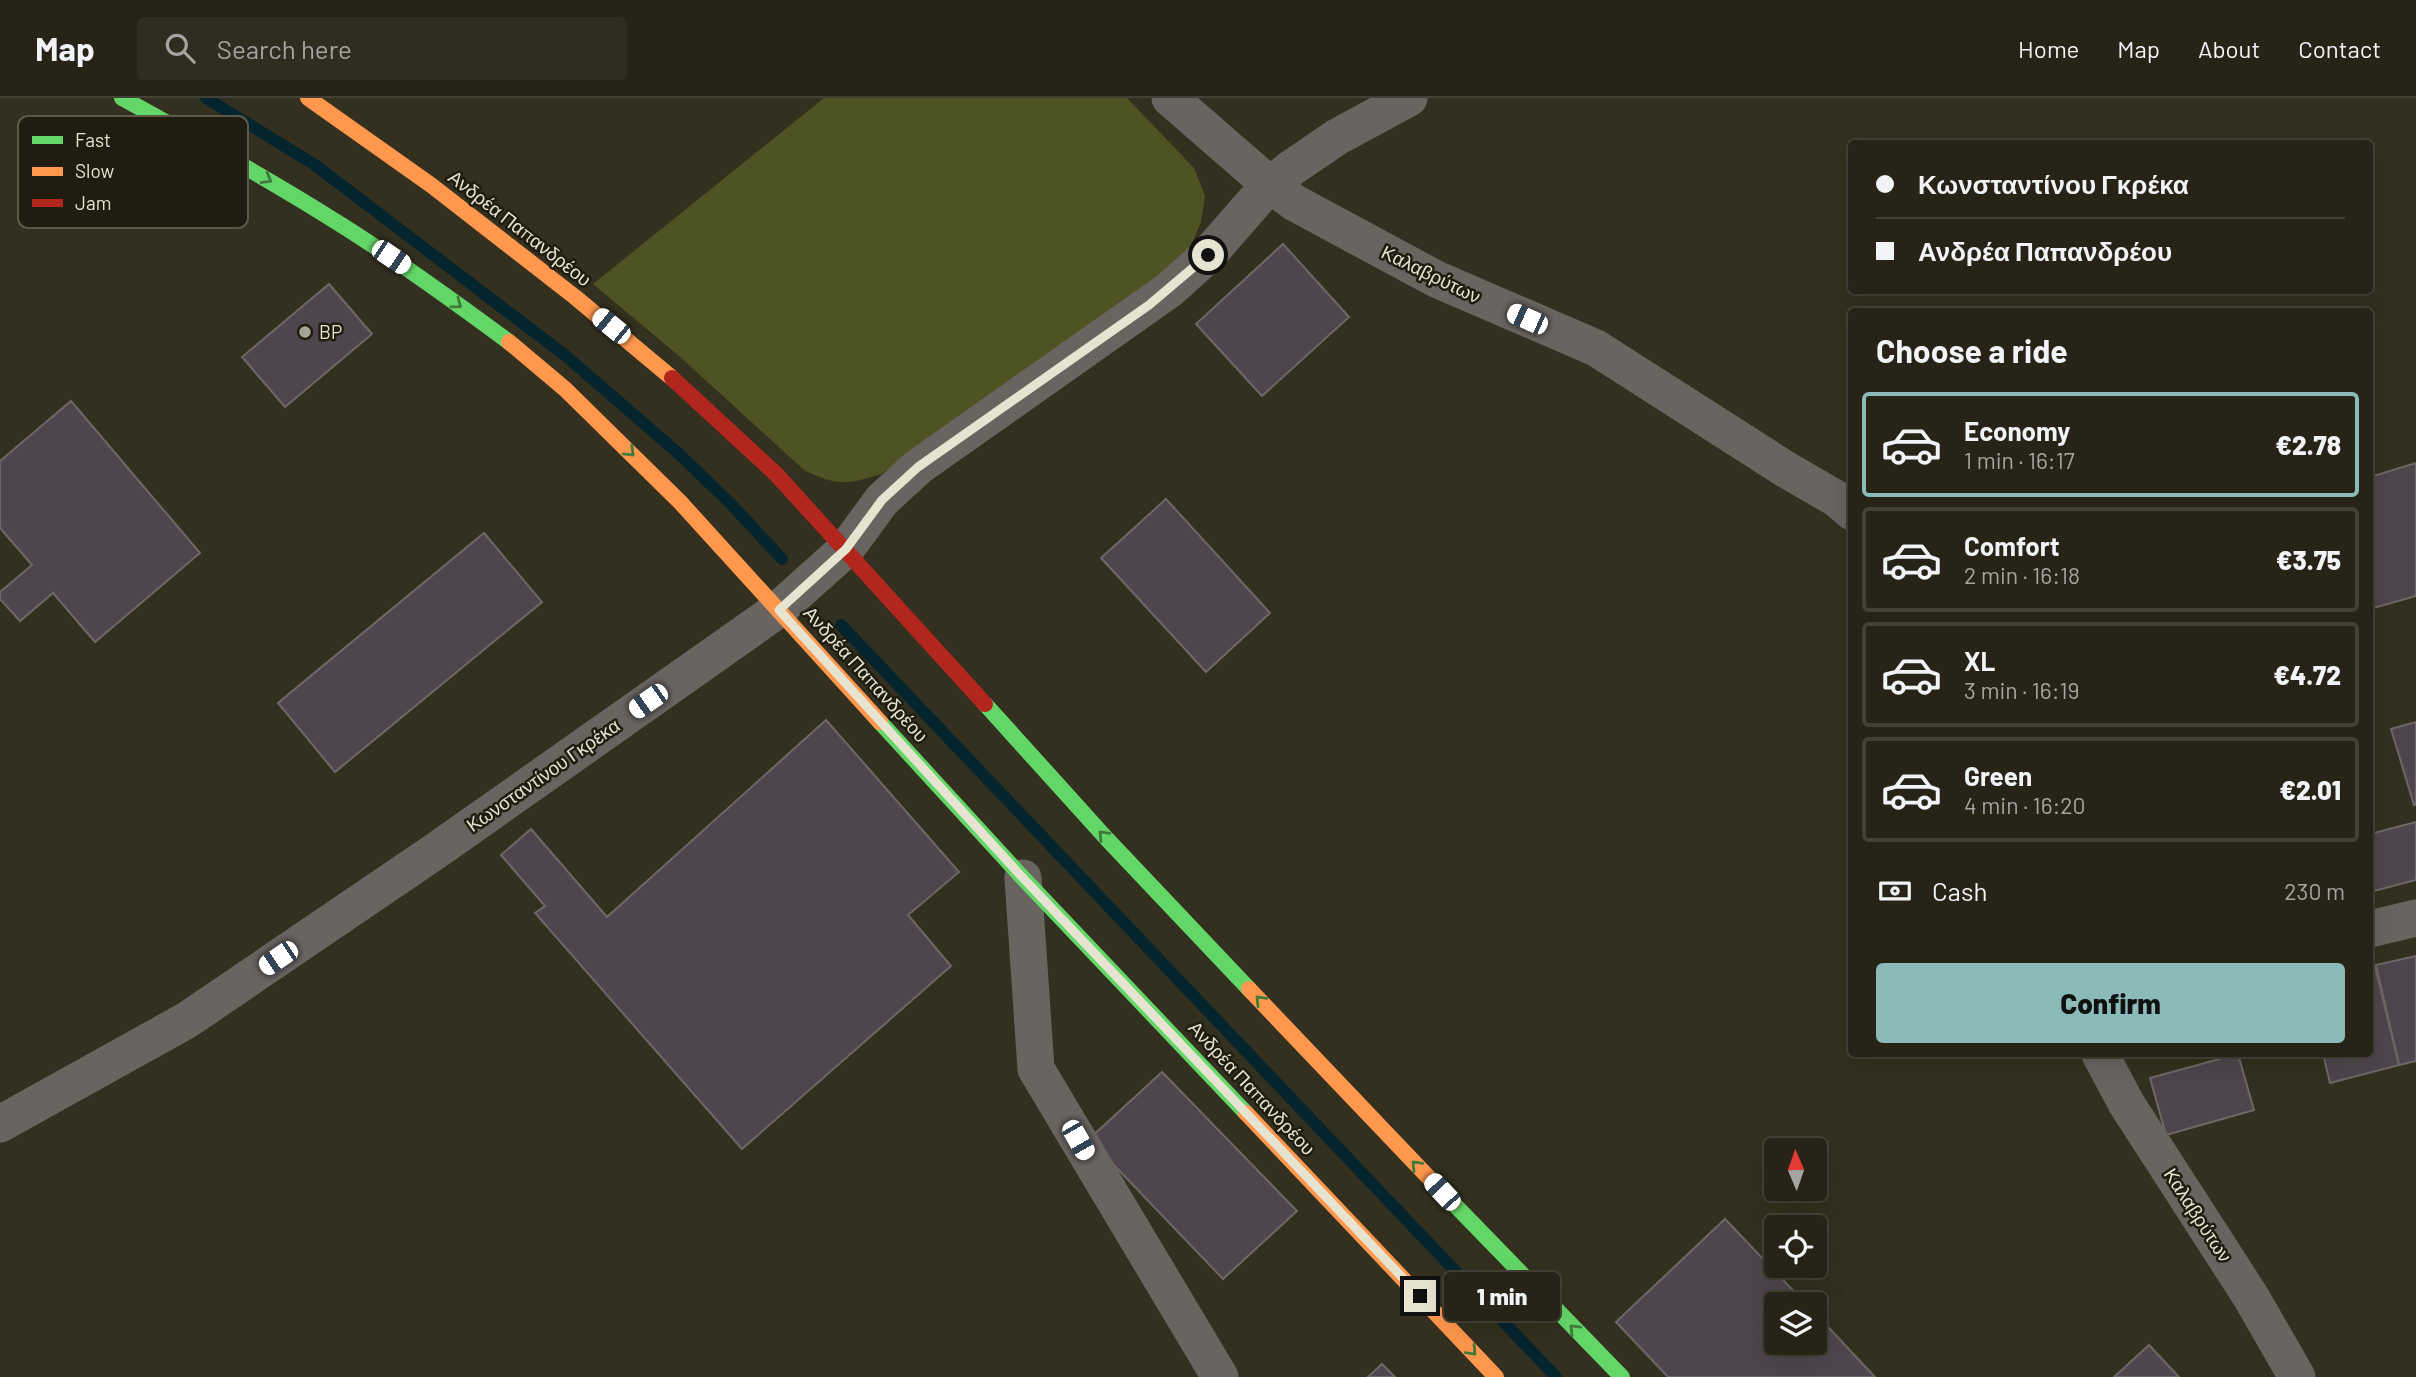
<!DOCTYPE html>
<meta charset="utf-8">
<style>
:root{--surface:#272417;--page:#2f2c20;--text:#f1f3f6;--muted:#a4a4a1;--line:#434136;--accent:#8bbbb9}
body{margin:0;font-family:Barlow,sans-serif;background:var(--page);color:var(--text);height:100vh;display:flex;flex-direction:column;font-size:26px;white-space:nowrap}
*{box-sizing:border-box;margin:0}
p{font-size:23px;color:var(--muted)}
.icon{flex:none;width:38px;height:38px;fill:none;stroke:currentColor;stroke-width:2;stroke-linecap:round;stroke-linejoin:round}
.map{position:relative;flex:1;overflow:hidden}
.sheet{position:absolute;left:1848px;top:210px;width:525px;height:749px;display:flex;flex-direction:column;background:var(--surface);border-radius:7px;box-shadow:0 7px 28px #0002,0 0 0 2px var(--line)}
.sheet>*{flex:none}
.banner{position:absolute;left:1848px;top:42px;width:525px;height:154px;border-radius:7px;box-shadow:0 7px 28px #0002,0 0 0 2px var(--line);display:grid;align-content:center;height:154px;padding:0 28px;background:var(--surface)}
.needle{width:46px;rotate:358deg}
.controls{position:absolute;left:1764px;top:1040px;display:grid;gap:14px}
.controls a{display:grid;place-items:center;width:63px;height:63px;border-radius:7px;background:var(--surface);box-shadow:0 7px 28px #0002,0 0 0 2px var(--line);font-size:35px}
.end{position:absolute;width:32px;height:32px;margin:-16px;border:9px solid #e7e3d1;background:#111;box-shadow:0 0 0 4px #111}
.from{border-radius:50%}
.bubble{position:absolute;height:49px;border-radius:7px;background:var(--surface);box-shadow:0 7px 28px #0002,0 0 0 2px var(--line);font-size:23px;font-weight:800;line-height:49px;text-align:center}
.car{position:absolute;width:21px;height:42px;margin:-21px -10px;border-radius:9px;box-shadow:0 0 5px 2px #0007;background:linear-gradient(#fff 24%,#345 0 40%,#fff 0 76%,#345 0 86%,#fff 0)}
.banner b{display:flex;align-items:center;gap:24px;height:66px;font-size:26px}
.banner b+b{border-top:2px solid var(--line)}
.banner i{width:18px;height:18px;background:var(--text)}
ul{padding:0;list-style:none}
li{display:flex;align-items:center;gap:21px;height:105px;margin:0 14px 10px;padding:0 14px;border:4px solid var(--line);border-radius:7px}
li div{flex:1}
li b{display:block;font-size:26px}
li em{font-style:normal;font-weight:800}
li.active{border-color:var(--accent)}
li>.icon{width:63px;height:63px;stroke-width:1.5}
h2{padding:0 28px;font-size:32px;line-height:84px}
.pay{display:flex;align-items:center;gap:18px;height:77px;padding:0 28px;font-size:26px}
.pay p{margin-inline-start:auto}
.cta{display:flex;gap:14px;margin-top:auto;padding:14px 28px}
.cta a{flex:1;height:80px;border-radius:7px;background:var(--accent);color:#111;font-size:28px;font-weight:800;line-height:80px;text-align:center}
header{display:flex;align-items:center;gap:42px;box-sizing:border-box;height:98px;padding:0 35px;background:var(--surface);border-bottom:2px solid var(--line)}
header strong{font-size:33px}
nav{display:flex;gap:38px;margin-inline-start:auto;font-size:24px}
.search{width:490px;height:63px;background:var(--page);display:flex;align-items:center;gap:18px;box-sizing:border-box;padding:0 24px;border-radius:7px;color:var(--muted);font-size:26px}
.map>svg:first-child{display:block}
.green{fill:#4d5322}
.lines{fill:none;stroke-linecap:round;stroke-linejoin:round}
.stream{stroke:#05252e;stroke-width:12}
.building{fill:#4e464c;stroke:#6d6866;stroke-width:2}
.street{stroke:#696460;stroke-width:37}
.fast{stroke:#63d668;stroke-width:16}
.slow{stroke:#ff974d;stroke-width:16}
.jam{stroke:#b3261e;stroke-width:16}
.oneway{stroke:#427a3c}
.route{stroke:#e7e3d1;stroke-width:9}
.poi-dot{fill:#a8a493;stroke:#201d10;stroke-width:2.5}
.labels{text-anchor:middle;stroke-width:5;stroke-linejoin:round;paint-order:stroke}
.street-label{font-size:19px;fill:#e7e3d1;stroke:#201d10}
.poi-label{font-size:19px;fill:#e7e3d1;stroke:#201d10;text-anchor:start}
.key{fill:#201d10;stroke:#5c584a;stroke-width:2}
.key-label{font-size:19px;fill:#e7e3d1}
</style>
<header>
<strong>Map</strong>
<div class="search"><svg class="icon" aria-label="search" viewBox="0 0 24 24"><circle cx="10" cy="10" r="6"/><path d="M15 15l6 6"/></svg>Search here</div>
<nav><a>Home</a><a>Map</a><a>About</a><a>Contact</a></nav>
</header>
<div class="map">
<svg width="2416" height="1279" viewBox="0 0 2416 1279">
<rect width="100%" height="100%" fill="#34301f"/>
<!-- green -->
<path class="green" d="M824,0H1127L1194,70L1205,98L1201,124L1189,152L1148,195L881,376C847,387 837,388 804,372L679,258L593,186Z"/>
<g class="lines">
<!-- stream -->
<path class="stream" d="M206,0L315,67L566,258L679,356L730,405L782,461
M841,527L1556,1279"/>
</g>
<!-- building -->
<path class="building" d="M1283,146L1349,219L1262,298L1196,226Z
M329,186L372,236L285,309L242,259Z
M71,303L200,455L95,544L53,495L20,523L0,501V494L32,467L0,430V363Z
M2416,365V498L2370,511V379Z
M1166,401L1270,515L1206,574L1101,460Z
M484,435L542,504L335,674L278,605Z
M826,622L959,774L908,817L951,868L742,1051L535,815L545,808L501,757L531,731L607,819Z
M2416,624V707H2414L2391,631Z
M2416,724V782L2370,794V736Z
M2370,848L2399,967L2330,985L2323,956H2370Z
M2416,858V963L2399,967L2376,867Z
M2238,956L2254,1012L2166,1037L2150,980Z
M1162,974L1297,1113L1223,1181L1089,1041Z
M1725,1121L1806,1206H1776V1244H1815V1215L1875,1279H1668L1616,1224Z
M2149,1247L2179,1279H2114Z
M1382,1266L1395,1279H1368Z"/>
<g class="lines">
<!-- street -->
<path class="street" d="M1170,0L1270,87L1295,105L1436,181L1596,250L1785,371L1837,401L1852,414
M1023,780L1036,971L1220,1279
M2370,831L2416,820
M2100,956L2126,1005L2251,1199L2297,1279
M0,1026L187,922L437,752L779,511L846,451L882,402L918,369L1169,192L1208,157L1262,95L1290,71L1337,39L1409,0"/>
<!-- fast -->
<path class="fast" d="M122,0C197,41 271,82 343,128C400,164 455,204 509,244
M985,606L1106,740L1249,891
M880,624L1023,780L1246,1015
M1452,1104L1622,1279"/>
<!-- slow -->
<path class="slow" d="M308,0L431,87L575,199L672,280
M509,244L565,291L680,404L880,624
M1249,891L1452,1104
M1246,1015L1496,1279"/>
<!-- jam -->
<path class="jam" d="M672,280L776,376L985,606"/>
</g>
<!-- one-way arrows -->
<defs><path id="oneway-chevron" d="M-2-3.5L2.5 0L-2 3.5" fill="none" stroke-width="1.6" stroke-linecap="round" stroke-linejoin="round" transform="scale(1.75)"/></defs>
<g class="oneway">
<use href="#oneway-chevron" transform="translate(267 81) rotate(30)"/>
<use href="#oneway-chevron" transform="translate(457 206) rotate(37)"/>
<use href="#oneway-chevron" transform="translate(630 354) rotate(45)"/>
<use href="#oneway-chevron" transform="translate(1103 737) rotate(-133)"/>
<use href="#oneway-chevron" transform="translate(1260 902) rotate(-134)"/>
<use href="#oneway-chevron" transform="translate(1416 1067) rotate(-134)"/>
<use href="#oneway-chevron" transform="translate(1574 1231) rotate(-135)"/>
<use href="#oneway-chevron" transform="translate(1472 1253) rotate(47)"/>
</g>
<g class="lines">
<!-- route -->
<path class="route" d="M1208,157L1149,207L918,369L882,402L846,451L779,512L1023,780L1420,1198"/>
</g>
<!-- markers -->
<circle class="poi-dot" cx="305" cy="234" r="7"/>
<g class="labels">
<!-- street labels -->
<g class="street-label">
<text transform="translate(520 130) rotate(38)" y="7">Ανδρέα Παπανδρέου</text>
<text transform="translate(1431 176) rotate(26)" y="7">Καλαβρύτων</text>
<text transform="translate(866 576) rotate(48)" y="7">Ανδρέα Παπανδρέου</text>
<text transform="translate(543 677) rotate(-35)" y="7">Κωνσταντίνου Γκρέκα</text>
<text transform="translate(1252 990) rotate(47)" y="7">Ανδρέα Παπανδρέου</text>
<text transform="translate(2198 1117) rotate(57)" y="7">Καλαβρύτων</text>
</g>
<!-- poi labels -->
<g class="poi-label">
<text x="319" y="241">BP</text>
</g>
</g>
<!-- legend -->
<rect x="18" y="18" width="230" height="112" rx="10" class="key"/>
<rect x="32" y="38" width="31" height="8" fill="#63d668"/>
<rect x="32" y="69" width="31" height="9" fill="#ff974d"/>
<rect x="32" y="101" width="31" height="8" fill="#b3261e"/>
<g class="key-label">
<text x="75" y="49">Fast</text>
<text x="75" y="80">Slow</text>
<text x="75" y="112">Jam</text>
</g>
</svg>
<div class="controls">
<a><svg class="needle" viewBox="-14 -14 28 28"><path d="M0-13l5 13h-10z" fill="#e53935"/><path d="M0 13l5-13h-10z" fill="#a4a4a1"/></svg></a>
<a><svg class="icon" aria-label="locate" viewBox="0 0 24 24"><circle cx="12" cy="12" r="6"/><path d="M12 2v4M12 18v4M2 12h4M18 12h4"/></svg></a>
<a><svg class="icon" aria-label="layers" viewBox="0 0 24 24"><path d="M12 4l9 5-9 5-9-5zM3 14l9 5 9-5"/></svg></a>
</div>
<i class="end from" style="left:1208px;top:157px"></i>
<i class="end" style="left:1420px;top:1198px"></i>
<div class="bubble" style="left:1444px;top:1174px;width:116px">1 min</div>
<i class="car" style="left:391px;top:159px;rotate:124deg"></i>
<i class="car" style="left:1527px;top:221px;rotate:294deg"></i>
<i class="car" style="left:611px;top:228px;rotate:309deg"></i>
<i class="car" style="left:648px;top:603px;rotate:235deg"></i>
<i class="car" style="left:278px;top:860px;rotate:236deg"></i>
<i class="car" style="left:1078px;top:1042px;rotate:150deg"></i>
<i class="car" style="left:1442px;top:1094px;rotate:317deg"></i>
<div class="banner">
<b><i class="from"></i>Κωνσταντίνου Γκρέκα</b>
<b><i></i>Ανδρέα Παπανδρέου</b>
</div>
<section class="sheet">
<h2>Choose a ride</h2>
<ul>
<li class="active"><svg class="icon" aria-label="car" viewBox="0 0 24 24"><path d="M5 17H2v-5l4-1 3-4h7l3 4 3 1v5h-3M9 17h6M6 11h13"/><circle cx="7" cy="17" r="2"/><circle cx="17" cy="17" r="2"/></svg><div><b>Economy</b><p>1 min · 16:17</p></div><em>€2.78</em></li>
<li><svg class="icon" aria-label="car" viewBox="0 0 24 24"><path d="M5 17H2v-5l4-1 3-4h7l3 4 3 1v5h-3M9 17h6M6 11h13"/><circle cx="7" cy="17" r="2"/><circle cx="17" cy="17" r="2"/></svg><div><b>Comfort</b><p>2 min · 16:18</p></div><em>€3.75</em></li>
<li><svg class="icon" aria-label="car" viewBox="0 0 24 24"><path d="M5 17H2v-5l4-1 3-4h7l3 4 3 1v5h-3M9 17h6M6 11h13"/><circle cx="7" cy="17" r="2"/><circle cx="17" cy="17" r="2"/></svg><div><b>XL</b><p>3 min · 16:19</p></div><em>€4.72</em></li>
<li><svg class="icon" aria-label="car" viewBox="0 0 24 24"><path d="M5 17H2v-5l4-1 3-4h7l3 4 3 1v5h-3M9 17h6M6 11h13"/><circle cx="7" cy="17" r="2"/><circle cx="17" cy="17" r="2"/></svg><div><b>Green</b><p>4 min · 16:20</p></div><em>€2.01</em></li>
</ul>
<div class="pay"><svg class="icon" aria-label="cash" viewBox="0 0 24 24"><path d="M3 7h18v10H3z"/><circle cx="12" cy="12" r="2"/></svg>Cash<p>230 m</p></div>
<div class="cta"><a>Confirm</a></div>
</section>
</div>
